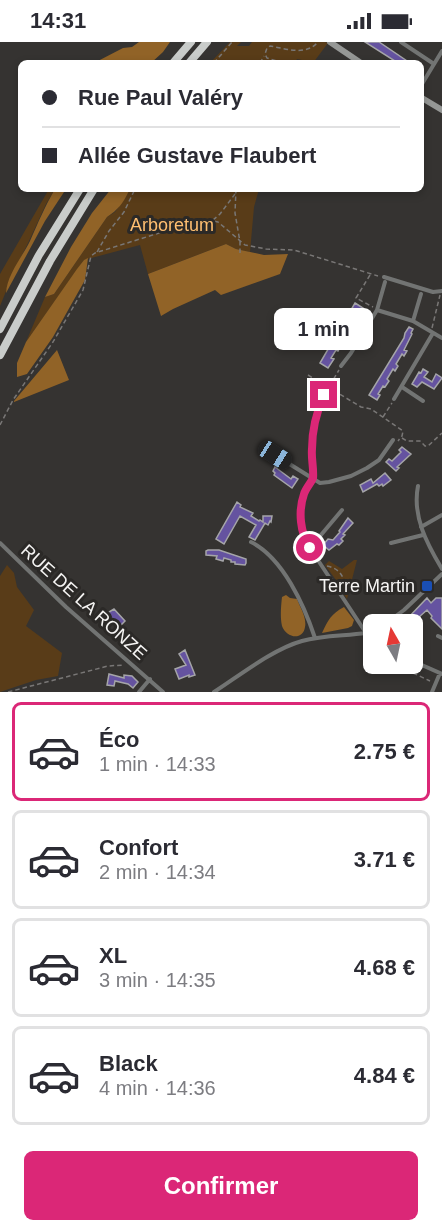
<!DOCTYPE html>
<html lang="fr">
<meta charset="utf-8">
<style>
:root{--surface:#fff;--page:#f7f7f7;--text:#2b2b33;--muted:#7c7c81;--line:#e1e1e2;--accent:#db2777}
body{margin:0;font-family:Arial,sans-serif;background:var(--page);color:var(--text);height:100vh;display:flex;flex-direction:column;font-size:22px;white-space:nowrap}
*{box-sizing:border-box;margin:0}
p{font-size:20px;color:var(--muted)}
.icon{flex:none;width:33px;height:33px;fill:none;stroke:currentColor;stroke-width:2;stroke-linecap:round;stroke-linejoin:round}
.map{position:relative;height:650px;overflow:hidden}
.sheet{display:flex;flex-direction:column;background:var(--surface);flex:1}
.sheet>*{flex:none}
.banner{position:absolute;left:18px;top:18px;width:406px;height:132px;border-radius:9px;box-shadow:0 3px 9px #0003;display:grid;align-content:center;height:132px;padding:0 24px;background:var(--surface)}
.needle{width:39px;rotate:351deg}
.fabs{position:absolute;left:363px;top:572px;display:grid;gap:12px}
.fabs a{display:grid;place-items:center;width:60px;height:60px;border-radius:9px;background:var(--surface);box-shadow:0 3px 9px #0003;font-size:30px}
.end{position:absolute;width:27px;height:27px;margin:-14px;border:8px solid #db2777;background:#fff;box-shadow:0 0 0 3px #fff}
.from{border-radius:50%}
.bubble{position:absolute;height:42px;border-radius:9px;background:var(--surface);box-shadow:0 3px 9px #0003;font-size:20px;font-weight:700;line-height:42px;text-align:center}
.car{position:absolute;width:18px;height:36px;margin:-18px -9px;border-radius:8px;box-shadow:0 0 4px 2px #0007;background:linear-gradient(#222 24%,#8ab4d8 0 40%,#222 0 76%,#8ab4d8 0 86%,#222 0)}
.banner b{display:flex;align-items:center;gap:21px;height:57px;font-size:22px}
.banner b+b{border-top:2px solid var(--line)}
.banner i{width:15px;height:15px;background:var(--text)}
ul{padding:10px 0 0;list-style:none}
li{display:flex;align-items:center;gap:18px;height:99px;margin:0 12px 9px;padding:0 12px;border:3px solid var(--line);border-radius:9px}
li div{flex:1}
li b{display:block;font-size:22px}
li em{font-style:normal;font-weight:700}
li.current{border-color:var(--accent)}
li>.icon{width:54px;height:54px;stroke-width:1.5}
.cta{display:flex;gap:12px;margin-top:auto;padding:12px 24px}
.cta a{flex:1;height:69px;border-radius:9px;background:var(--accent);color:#fff;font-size:24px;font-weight:700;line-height:69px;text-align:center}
.status{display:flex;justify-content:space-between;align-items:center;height:42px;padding:0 30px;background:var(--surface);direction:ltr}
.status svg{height:16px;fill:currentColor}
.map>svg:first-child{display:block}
.green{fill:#593c18}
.forest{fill:#916327}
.building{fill:#6553a0;stroke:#a5a5a8;stroke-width:1.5}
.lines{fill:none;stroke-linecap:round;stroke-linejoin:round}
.path{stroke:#797776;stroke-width:1.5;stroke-dasharray:4.5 3;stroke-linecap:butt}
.street{stroke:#727473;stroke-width:4}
.secondary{stroke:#969896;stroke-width:6}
.highway{stroke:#c9ccca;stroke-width:8}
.route{stroke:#db2777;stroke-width:8}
.transit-dot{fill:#1a4fb4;stroke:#2b2927;stroke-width:2}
.labels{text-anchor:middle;stroke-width:6;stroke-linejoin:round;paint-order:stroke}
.park-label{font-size:18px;fill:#febe70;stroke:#2b2927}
.poi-label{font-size:18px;fill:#f5f4f3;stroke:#2b2927;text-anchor:end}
.street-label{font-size:18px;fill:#f5f4f3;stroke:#2b2927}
</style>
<div class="status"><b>14:31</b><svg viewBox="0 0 49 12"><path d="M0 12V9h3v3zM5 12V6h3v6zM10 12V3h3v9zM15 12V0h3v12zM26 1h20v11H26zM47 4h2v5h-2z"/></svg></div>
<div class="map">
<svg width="442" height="650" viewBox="0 0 442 650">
<rect width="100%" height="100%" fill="#353331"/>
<!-- green -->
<path class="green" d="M230,0H241L237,4H249L252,0H325L328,1L313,21H306L307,19L297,17L295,21H210Z
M49,147H55L46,162L29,199L16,225L0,264V232Z
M129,147H259L254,165L250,210L236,207L226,202L148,232L140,203L84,218L26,300L45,255L54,252L107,175L115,170L129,149Z
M354,518H357L347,557L343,551L344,549L325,523L329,519L342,527Z
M7,523L14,531L17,545L34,568L26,584L62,611L58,634L36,638L0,650V534Z"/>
<!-- forest -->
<path class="forest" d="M139,0H170L163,10L151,21H94L123,6L132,5Z
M55,147H66L45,179L6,251C7,233 22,215 30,199C38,181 45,164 55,147Z
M111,147H129V149C123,161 118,168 107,175L54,252L45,255L71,205L92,171Z
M226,202L236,207L264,213L288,212L280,232L221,253L215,248L173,267L161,274L148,232Z
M88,216L85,238L53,295L27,332L17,335V321L26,300L77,227L84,218Z
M57,308L69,338L14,360V359Z
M286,553L290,556L297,557C300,565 307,576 305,585C303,599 286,596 282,584C280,575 281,564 282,555Z
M344,565L354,578L352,584L348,586L322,591C328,578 331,572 344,565Z"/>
<!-- building -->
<path class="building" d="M365,0H379L410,21H398Z
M355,261L363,266L358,275L355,273L348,284L351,286L338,309L336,308L331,316L334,317L328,326L320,321Z
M409,285L413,287L411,291L412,292L404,308L407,309L404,314L402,312L396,322L398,324L395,329L393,327L387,337L389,339L385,345L383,344L378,352L380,353L377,358L369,353L404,296L405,291Z
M423,327L428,330L424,335L432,340L436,332L442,336L434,347L422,340L417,345L412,342L419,330L421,331Z
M402,405L411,412L397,425L399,426L396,429L386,420L389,417L392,419L401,410L399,408Z
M275,425L291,437L293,434L298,437L292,446L274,433L275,431L273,429Z
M385,431L391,438L383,444L382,442L379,444L377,442L363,450L360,443L371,437L373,441Z
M237,460L241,463L240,465L253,471L251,474L259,479L260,478L263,480V474H272L271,480L270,479L268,483L265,481L255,498L249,495L256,483L240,474L224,502L216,497Z
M348,476L353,481L343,492L345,493L341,497L343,499L339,503L337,502L329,508L323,503L328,497L333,498L340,490L339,489Z
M208,508H219L246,517V521L245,523L235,522V520H231V518L224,516L223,519L216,517L217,514L206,513V509Z
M427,556L431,561L436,556H442V587L431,576L432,574L427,568L411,582L407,577Z
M114,567L125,579L119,585L113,579L109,581L104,573Z
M185,608L195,633L189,635V633L179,637L175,627L186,623L179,612Z
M109,632L124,636V633L132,634L138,640L133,646L128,642L115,639L114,644L107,643Z"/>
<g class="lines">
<!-- path -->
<path class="path" d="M214,21L232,0
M260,21L264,14
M283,21L267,16L265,12L267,6L270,4C287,7 306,14 318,0
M236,147L235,171L240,200V212
M213,178L220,172L235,152
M97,210L109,189L124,170L135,147
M370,233L356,256L373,265
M432,286L440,253
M308,333L361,365L371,367L403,389L402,394L398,399
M326,350L339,328
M383,375L392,361
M0,383L13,358L53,300L83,248L91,214L95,211L172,187L213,179L218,180L245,203L266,207L294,208L378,234
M402,396L407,399H420L425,404H428L442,391
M327,524C342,527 345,537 346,551
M413,631L430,639
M8,650L108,624L124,623"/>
<!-- street -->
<path class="street" d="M401,0L434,22
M422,42L442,9
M384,235L433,250L442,249
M377,268L413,279L442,296
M413,279L421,252
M341,324L351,311L377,268L385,240
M402,345L423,359
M394,357L433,291
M275,413L320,441L329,440L351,434L367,426L379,418L393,398
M313,436C311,402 310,384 324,353
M313,437C310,441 307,445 305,449C297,466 302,486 308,503L366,591
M418,444C412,474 427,502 442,527
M421,485L442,473
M251,500C283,516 304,563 315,596
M0,501L66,565L163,650
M391,501L423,493
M310,506L342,468
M385,582L404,568L442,532
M438,594L442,596
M415,620L442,632
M139,650L150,637
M214,650C239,634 273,607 302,599C323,593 345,594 366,591L374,588
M432,650L440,631"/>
<!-- secondary -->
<path class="secondary" d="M330,0L361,21
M422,56L442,68"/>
<!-- highway -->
<path class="highway" d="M173,21L191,0
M189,21L207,0
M0,287L39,213L80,147
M0,313L50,219L94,147"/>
</g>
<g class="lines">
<!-- route -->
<path class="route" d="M310,506C300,491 298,469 304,452C306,446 311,441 313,436C314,427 311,416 312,407C312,387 316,371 324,353"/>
</g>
<!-- markers -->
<rect class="transit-dot" x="421" y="538" width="12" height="12" rx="3"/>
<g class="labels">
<!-- park labels -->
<g class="park-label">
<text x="172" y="189">Arboretum</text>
</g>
<!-- poi labels -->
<g class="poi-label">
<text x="415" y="550">Terre Martin</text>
</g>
<!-- street labels -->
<g class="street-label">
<text transform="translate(84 560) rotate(42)" y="6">RUE DE LA RONZE</text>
</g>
</g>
</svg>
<div class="fabs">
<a><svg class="needle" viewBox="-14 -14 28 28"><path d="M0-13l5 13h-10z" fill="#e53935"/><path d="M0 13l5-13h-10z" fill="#7c7c81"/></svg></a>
</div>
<i class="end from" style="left:310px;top:506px"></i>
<i class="end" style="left:324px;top:353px"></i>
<div class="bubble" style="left:274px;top:266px;width:99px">1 min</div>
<i class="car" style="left:275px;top:413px;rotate:122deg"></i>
<div class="banner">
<b><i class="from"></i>Rue Paul Valéry</b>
<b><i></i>Allée Gustave Flaubert</b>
</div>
</div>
<section class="sheet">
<ul>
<li class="current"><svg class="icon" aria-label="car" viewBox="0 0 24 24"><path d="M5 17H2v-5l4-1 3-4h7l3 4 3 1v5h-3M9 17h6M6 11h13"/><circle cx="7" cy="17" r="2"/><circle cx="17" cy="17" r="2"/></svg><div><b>Éco</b><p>1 min · 14:33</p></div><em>2.75 €</em></li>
<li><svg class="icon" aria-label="car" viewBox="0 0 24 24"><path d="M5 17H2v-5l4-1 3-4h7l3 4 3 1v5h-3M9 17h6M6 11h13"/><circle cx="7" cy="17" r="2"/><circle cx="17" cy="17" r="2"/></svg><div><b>Confort</b><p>2 min · 14:34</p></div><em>3.71 €</em></li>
<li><svg class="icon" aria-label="car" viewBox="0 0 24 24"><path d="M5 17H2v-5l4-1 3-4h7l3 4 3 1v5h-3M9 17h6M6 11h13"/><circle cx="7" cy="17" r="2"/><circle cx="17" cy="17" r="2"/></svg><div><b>XL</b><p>3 min · 14:35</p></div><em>4.68 €</em></li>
<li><svg class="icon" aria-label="car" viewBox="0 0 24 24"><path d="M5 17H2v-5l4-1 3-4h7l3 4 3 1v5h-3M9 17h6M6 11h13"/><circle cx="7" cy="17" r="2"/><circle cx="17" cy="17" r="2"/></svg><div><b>Black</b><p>4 min · 14:36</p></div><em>4.84 €</em></li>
</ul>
<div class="cta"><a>Confirmer</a></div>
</section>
